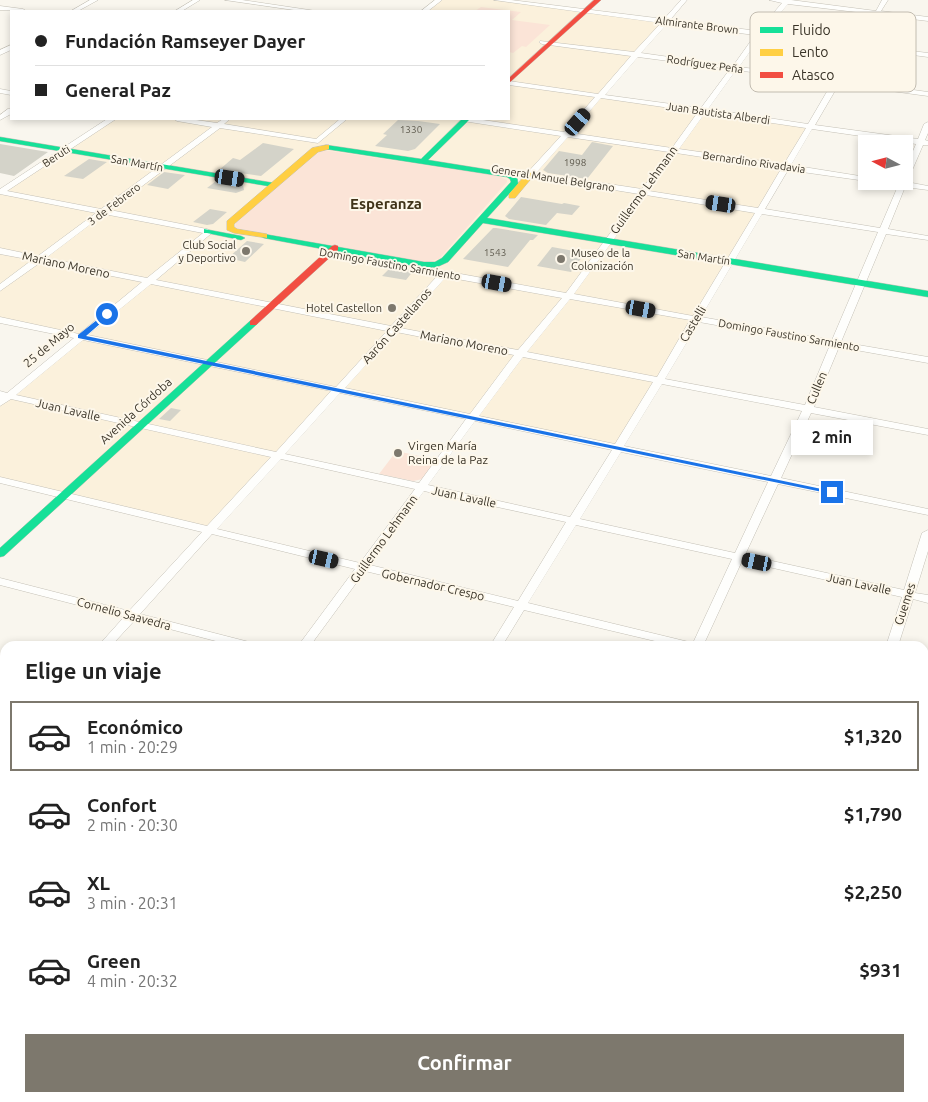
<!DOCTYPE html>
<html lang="es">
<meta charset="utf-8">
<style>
:root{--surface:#fff;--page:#f2f2f2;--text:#222;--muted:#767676;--line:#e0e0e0;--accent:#7d786d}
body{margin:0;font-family:Ubuntu,sans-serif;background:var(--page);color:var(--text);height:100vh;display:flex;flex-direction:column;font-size:19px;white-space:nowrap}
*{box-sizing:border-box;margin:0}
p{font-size:16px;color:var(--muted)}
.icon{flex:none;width:28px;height:28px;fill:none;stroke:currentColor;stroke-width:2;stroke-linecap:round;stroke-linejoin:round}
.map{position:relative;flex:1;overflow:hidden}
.side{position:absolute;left:0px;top:641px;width:929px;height:461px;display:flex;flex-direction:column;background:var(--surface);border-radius:15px 15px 0 0;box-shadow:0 2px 8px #0003}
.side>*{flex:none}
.guide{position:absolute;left:10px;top:10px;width:500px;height:110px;border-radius:0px;box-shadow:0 2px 8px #0003;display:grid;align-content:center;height:110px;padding:0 25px;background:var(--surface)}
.needle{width:32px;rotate:277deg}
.controls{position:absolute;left:858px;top:135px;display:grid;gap:10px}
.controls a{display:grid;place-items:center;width:55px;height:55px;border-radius:0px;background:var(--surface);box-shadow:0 2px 8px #0003;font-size:25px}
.end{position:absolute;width:22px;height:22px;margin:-11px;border:6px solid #1a73e8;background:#fff;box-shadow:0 0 0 2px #fff}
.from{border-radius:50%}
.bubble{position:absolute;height:35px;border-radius:0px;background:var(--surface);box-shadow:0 2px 8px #0003;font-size:16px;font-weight:700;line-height:35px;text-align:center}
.car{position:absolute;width:15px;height:30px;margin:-15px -8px;border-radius:6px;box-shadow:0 0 4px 1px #0007;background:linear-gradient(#222 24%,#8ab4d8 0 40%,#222 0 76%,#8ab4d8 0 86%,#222 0)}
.guide b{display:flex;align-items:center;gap:18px;height:48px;font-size:19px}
.guide b+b{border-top:1px solid var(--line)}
.guide i{width:12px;height:12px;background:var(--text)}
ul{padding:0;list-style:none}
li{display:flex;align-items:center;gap:15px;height:70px;margin:0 10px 8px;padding:0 15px;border:2px solid transparent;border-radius:0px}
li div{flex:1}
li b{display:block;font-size:19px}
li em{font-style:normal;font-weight:700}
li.on{border-color:var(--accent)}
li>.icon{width:45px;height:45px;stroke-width:1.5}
h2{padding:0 25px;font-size:22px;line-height:60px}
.button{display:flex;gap:10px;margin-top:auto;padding:10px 25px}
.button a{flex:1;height:58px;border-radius:0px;background:var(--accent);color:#fff;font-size:20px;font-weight:700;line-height:58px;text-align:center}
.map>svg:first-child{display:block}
.built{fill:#fbf1dc}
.green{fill:#fbe4d7}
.building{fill:#d4d3c9}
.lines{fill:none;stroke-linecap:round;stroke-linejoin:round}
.street-casing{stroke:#c4c0b6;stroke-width:1}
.fast-casing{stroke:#c4c0b6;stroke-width:1}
.slow-casing{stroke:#c4c0b6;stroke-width:1}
.jam-casing{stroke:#c4c0b6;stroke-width:1}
.street{fill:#fefefc;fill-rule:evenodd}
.fast{fill:#16e098;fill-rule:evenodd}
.slow{fill:#ffcf43;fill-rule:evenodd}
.jam{fill:#f24e42;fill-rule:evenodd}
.route{fill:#1a73e8}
.poi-dot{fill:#7d786d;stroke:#fdf7ea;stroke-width:2}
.labels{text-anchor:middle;stroke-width:4;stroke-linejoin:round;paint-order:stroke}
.number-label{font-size:10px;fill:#605c50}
.far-street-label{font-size:11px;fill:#3a3428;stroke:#fdf7ea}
.far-poi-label{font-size:11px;fill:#3a3428;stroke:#fdf7ea;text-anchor:end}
.street-label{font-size:12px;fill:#3a3428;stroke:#fdf7ea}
.poi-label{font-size:12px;fill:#3a3428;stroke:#fdf7ea;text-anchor:start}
.far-district-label{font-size:15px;font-weight:bold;fill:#3f3318;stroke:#fdf7ea}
.key{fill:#fdf7ea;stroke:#c2bcb0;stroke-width:1}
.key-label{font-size:14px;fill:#3a3428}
</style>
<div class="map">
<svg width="928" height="1102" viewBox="0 0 928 1102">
<rect width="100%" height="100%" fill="#f9f6ee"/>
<!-- built -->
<path class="built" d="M439,0H497L666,21L600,96L810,126L618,448L339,390L209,532L0,481V403L80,337L0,319V193L113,119H509V11H424Z"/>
<!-- green -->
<path class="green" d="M481,7L521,12L512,20L550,25L526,47L522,46L513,53L509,52V11H475Z
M323,150L498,176L507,180V182L439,259L426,262L235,228L236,222L316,154Z
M401,452L437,460L423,479L413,481L379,474L395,453Z"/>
<!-- building -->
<path class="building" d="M398,120L418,121L440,124L415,149L408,151L375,146L387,135L383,134Z
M592,142L613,146L587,179L548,173L543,170L559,151L582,155Z
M263,143L294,149L261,176L219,170L233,158L240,160Z
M0,144L48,152L14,176L0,173Z
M89,159L107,162L83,179L64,176Z
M164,172L185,175L168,189L147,185Z
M216,181L243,185L244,190L236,193L207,188Z
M521,197L562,204L564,203L580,206L572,215L557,213L546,225L509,219L505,216Z
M210,209L227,212L213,224L207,225L193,222Z
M493,228H496L538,235L533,240H530L508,267L463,259Z
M247,241L264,244L245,262L228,258Z
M552,247L585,253L571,272L537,266Z
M392,266L414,270L406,280L382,276Z
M171,408L181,410L170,421L159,419Z"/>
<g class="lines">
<!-- street casing -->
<g class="street-casing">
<path id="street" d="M90,0H98L78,11H71Z
M193,0H200L182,11H175Z
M225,0H242L316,11H301Z
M435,0H442L428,11H421Z
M494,0H511L664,19L681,0H687L670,20L758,31L782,3L769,0H791L876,11L882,0H888L881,11L928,17V21L879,15L862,45L928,53V57L860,48L841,80L928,92V96L839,84L815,125L918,139L924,124L928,122V133L925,140L928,141V145H923L907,182L928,186V190L905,187L888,229L928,236V240L886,234L841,342L928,357V363L839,347L814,407L928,429V435L811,413L781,478L928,509V515L778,484L745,555L904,590L922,533L928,530V551L915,593L928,595V603L913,599L898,646H886L902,597L742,561L703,646H676L524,610L502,646H490L514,607L365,571L310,646H298L355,569L212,534L140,614L253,643L255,646H235L135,620L111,646H98L124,617L0,585V578L129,611L202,532L0,483V477L207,526L271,457L11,399L0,406V391L7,393L74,338L0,323V317L79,334L142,282L41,262L0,291V284L32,260L0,254V248L38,256L96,213L0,194V189L107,119H116L7,191L101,209L212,127L177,121L174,119H189L217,123L223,119H230L224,124L316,139L340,119H347L318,143L220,128L110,210L207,229L213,232L156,280L391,326L441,272L444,271L566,293L639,194L528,176V172L561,136L463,121L459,119H476L564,132L595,97L509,85V81L598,94L631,56L542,44L539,42L540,41L634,52L661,23ZM788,4L873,14L856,44L764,32ZM667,24L755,35L733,66L641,53ZM761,36L854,47L835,79L739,67ZM638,57L730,69L701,108L605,95ZM736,70L832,83L808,124L708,109ZM601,98L698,112L672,148L571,133ZM705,113L806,128L784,164L679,149ZM812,129L916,144L904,172V181H879L898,186L880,228L765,209L788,170L866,181V177L791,165ZM568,137L669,152L642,189L536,173ZM676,153L781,169L758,208L649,191ZM646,195L755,213L693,316L574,294ZM104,214L203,233L147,278L46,258ZM762,214L878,232L832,340L701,317ZM446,277L562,298L518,350L400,328ZM151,284L387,331L336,387L88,335ZM570,299L690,320L657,377L527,352ZM699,322L830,345L805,405L665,379ZM396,332L514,355L470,414L345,388ZM83,340L331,391L276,452L16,395ZM523,357L653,382L615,444L479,416ZM662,384L802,411L771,476L624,446ZM340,393L466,419L419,483L285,454ZM475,421L612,450L570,517L428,485ZM621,452L768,482L735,553L580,519ZM281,459L415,489L360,563L217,529ZM424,491L566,522L518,601L370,565ZM576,525L732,559L693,643L528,603Z
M0,6L23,9L26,11L0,10Z
M11,45V50L0,55V50Z
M0,89L11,91V95L0,93Z
M8,109H11V114L0,120V115Z
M924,698L928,699V707L924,706Z
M0,699L5,700V709L0,708Z
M5,749V763L0,765V751Z
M924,816L928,817V827L924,826Z
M0,842L5,843V854L0,853Z
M924,959L928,960V973L924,972Z
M5,1033V1063L0,1061V1035Z
M112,1098H138L140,1102H114Z
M211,1098H228L226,1102H209Z
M480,1098H497L495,1102H478Z
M740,1098H756L754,1102H738Z
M765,1098H792L794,1102H767Z"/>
</g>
<!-- fast casing -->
<g class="fast-casing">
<path id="fast" d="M462,119H470L428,160L509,173L517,176L518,184L487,218L928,291V297L483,223L448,262L437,267L424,268L264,238L260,236L264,234L424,262H435L442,258L511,182L510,179L507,177L326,149L322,147L326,145L421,159Z
M0,137L274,183L278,185L274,187L0,141Z
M204,229L241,236L245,238L241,240L207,233H204Z
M253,320L258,323L256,325L4,556L0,557V548L250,321Z"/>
</g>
<!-- slow casing -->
<g class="slow-casing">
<path id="slow" d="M326,145H329V149L318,152L234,224V227L237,229L267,234V238L234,233L227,230V221L312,148Z
M528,172L535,174L515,198H509V194Z"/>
</g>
<!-- jam casing -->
<g class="jam-casing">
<path id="jam" d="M594,0H601L509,83V78Z
M335,245L338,246V250L256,325H250V321L332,246Z"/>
</g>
<!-- street -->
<use href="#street" class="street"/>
<!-- fast -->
<use href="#fast" class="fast"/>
<!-- slow -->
<use href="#slow" class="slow"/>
<!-- jam -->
<use href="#jam" class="jam"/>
</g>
<!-- route -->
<path class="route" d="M107,312L109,313V316L86,336L836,492L832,494L78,338V335Z"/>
<!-- markers -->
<g class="poi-dot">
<circle cx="246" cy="251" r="5"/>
<circle cx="561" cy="259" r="5"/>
<circle cx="392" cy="308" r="5"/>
<circle cx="398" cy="453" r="5"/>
</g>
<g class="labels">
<!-- number labels -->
<g class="number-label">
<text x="411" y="133">1330</text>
<text x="575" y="166">1998</text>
<text x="495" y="256">1543</text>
</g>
<!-- far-street labels -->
<g class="far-street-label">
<text transform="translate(697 25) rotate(7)" y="4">Almirante Brown</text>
<text transform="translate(705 64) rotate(8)" y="4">Rodríguez Peña</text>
<text transform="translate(718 113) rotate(8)" y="4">Juan Bautista Alberdi</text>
<text transform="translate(56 156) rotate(-33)" y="4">Beruti</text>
<text transform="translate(754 162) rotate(8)" y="4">Bernardino Rivadavia</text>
<text transform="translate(137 163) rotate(10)" y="4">San Martín</text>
<text transform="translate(553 178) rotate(9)" y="4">General Manuel Belgrano</text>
<text transform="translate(114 204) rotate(-37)" y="4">3 de Febrero</text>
<text transform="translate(704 257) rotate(9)" y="4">San Martín</text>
<text transform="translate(390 264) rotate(10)" y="4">Domingo Faustino Sarmiento</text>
<text transform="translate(789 335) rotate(10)" y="4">Domingo Faustino Sarmiento</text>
</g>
<!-- far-poi labels -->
<g class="far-poi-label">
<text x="236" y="249">Club Social<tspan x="236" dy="13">y Deportivo</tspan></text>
<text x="571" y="257" text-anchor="start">Museo de la<tspan x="571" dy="13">Colonización</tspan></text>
<text x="382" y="312">Hotel Castellon</text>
</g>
<!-- street labels -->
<g class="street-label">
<text transform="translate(644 190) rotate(-54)" y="4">Guillermo Lehmann</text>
<text transform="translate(66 265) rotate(12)" y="4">Mariano Moreno</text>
<text transform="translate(693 324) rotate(-59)" y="4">Castelli</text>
<text transform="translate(397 326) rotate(-48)" y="4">Aarón Castellanos</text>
<text transform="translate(464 343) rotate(11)" y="4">Mariano Moreno</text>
<text transform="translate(49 345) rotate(-40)" y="4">25 de Mayo</text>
<text transform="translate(817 388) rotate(-67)" y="4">Cullen</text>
<text transform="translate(68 410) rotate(13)" y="4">Juan Lavalle</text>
<text transform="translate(136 411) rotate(-42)" y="4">Avenida Córdoba</text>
<text transform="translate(464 497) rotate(12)" y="4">Juan Lavalle</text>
<text transform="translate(384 539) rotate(-54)" y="4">Guillermo Lehmann</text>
<text transform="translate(859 584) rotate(12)" y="4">Juan Lavalle</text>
<text transform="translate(433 585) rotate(13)" y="4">Gobernador Crespo</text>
<text transform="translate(905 604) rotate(-72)" y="4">Guemes</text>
<text transform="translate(124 614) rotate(15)" y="4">Cornelio Saavedra</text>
</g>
<!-- poi labels -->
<g class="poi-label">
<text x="408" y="450">Virgen María<tspan x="408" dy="14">Reina de la Paz</tspan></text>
</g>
<!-- far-district labels -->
<g class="far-district-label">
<text x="386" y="209">Esperanza</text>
</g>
</g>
<!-- legend -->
<rect x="750" y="12" width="166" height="80" rx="8" class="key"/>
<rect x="760" y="27" width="23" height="6" fill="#16e098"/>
<rect x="760" y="49" width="23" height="7" fill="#ffcf43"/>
<rect x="760" y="72" width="23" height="6" fill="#f24e42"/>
<g class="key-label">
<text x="792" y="35">Fluido</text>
<text x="792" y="57">Lento</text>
<text x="792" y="80">Atasco</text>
</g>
</svg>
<div class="controls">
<a><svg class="needle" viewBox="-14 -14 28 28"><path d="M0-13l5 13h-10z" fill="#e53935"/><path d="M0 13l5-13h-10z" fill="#767676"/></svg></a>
</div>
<i class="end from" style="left:107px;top:314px"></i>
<i class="end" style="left:832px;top:492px"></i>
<div class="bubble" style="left:791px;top:420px;width:82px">2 min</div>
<i class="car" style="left:578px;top:122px;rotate:41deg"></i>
<i class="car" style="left:230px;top:178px;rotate:99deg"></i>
<i class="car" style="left:721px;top:204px;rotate:279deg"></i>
<i class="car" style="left:497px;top:283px;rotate:100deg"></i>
<i class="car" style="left:641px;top:309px;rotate:100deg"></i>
<i class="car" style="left:324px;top:559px;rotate:103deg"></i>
<i class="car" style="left:757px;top:562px;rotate:282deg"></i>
<div class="guide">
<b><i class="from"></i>Fundación Ramseyer Dayer</b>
<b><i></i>General Paz</b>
</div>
<section class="side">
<h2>Elige un viaje</h2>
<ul>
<li class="on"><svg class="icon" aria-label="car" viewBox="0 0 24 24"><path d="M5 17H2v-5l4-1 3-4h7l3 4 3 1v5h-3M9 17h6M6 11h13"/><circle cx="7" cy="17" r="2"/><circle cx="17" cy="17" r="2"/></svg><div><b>Económico</b><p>1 min · 20:29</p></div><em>$1,320</em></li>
<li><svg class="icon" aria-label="car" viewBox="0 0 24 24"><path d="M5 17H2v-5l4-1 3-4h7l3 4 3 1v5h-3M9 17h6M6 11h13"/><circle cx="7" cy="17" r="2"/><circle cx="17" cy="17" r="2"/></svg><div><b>Confort</b><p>2 min · 20:30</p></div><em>$1,790</em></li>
<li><svg class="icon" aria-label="car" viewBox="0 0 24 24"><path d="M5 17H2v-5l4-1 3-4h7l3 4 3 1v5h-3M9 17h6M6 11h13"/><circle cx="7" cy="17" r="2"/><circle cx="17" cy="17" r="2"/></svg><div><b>XL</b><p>3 min · 20:31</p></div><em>$2,250</em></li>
<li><svg class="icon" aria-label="car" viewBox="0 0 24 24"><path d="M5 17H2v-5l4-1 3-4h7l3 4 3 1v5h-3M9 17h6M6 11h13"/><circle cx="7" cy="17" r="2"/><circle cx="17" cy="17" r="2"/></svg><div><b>Green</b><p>4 min · 20:32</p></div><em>$931</em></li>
</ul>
<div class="button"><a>Confirmar</a></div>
</section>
</div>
